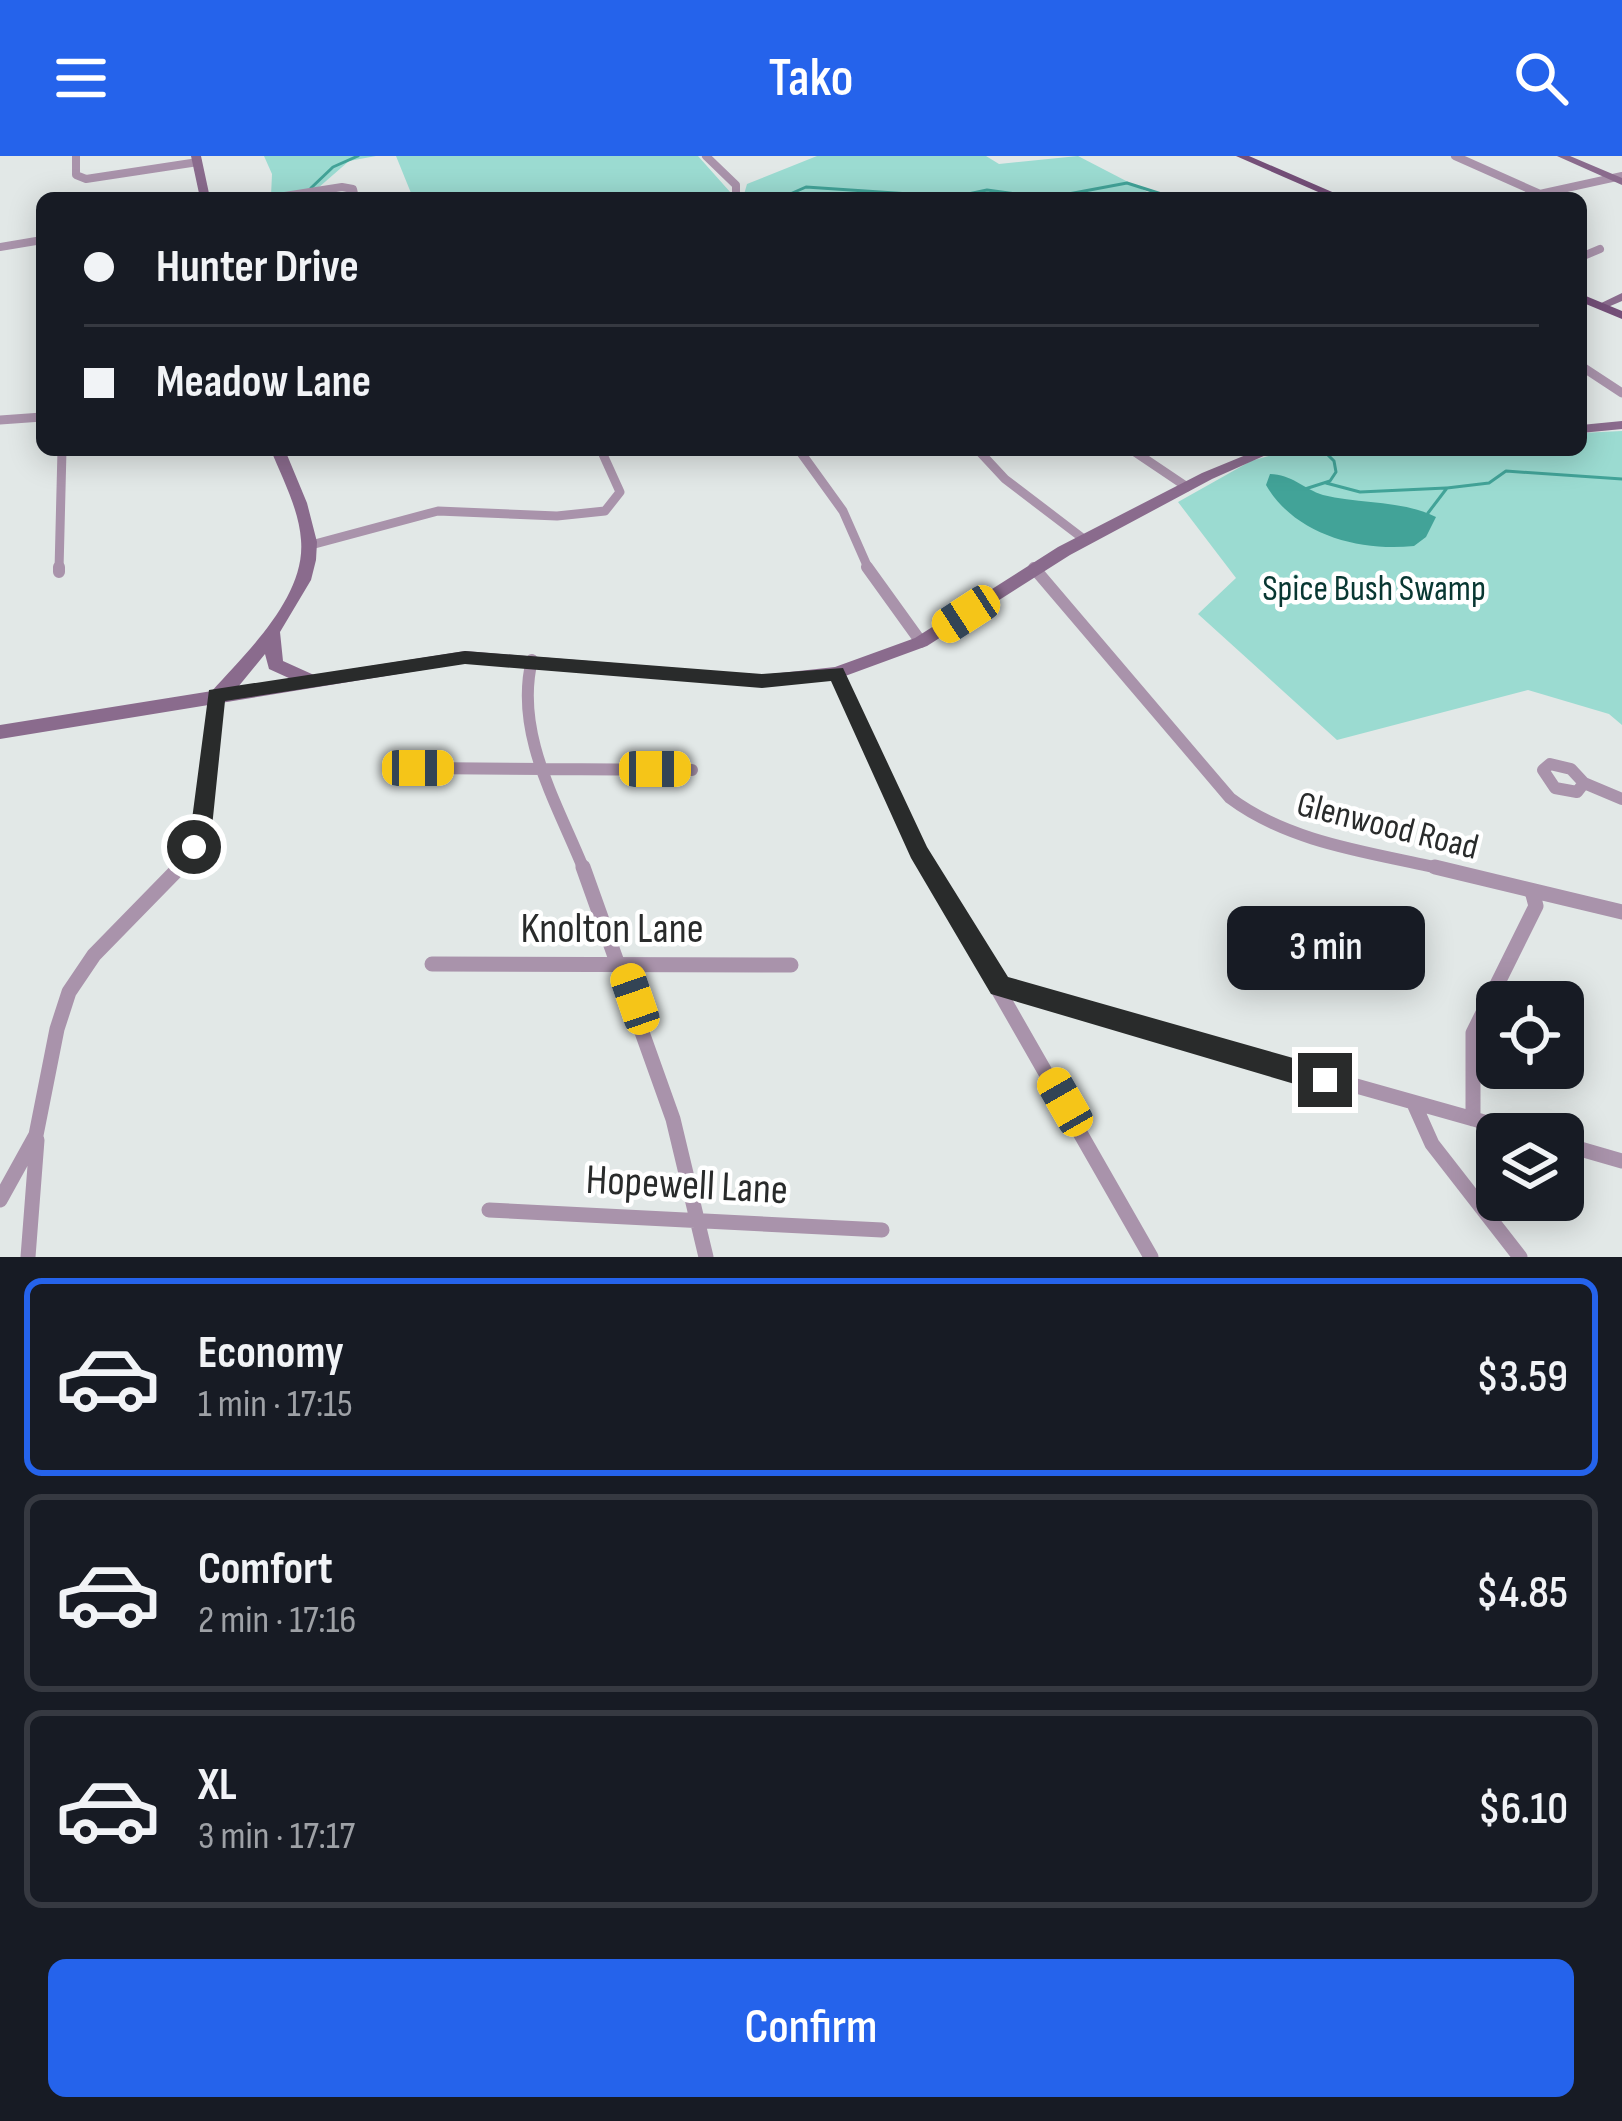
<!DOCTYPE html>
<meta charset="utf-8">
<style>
:root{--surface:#171b24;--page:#242831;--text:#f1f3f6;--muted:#9ea1a6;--line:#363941;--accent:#2563eb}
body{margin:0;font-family:"Sofia Sans Condensed",sans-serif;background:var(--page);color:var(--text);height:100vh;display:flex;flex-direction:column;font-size:45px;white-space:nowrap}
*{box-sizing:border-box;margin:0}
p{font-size:39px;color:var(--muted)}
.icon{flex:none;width:66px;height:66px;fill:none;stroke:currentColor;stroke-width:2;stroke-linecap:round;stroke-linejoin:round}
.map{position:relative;height:1101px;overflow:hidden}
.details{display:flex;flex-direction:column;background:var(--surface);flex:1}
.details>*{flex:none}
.hud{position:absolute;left:36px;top:36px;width:1551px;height:264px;border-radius:18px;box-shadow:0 6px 30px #0003;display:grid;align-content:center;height:264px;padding:0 48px;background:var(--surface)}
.controls{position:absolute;left:1476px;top:825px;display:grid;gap:24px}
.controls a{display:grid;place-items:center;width:108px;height:108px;border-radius:18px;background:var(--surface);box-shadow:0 6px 30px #0003;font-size:60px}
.end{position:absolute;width:54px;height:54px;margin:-27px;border:15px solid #292b2b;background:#fff;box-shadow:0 0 0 6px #fff}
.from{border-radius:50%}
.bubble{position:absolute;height:84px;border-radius:18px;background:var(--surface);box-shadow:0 6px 30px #0003;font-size:39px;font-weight:600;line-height:84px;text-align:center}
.car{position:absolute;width:36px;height:72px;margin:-36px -18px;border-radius:15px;box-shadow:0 0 9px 3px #0007;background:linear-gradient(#f5c518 24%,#345 0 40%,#f5c518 0 76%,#345 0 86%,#f5c518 0)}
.hud b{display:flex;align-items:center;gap:42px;height:114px;font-size:45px}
.hud b+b{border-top:3px solid var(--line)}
.hud i{width:30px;height:30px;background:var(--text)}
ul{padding:21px 0 0;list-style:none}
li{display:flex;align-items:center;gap:36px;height:198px;margin:0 24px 18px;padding:0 24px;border:6px solid var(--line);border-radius:18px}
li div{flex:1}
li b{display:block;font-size:45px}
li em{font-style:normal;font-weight:600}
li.selected{border-color:var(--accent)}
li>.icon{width:108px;height:108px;stroke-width:1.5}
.button{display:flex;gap:24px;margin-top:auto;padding:24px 48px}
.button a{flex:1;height:138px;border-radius:18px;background:var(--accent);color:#fff;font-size:48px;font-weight:600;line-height:138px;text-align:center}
header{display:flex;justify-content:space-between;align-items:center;height:156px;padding:0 48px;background:var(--accent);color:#fff;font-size:54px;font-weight:600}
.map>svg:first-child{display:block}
.green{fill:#9bdbd1}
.water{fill:#42a398}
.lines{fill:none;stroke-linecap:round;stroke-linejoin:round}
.stream{stroke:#42a398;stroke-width:3}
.street-far3{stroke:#a993ab;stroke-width:8}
.street-far2{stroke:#a993ab;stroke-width:9}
.street-far1{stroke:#a993ab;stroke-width:12}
.street{stroke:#a993ab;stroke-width:15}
.secondary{fill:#8a6b8d;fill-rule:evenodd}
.primary{fill:#744f78;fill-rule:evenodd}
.route{fill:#292b2b}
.labels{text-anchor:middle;stroke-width:9;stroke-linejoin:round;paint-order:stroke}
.park-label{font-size:36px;fill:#083732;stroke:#fff}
.street-label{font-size:36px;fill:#292b2b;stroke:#fff}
.near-street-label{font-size:42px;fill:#292b2b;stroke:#fff}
</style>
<header><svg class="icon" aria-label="menu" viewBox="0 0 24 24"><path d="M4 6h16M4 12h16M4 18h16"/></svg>Tako<svg class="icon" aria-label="search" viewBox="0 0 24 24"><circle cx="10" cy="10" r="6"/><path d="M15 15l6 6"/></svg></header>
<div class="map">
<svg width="1622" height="1101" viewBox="0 0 1622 1101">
<rect width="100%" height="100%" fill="#e2e8e7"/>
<!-- green -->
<path class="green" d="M264,0H376L349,5L318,32L271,40L272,18Z
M396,0H698L731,37L729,42H413Z
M817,0H986L999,8L1078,0L1159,42H743L747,28Z
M1622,275V569L1609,558L1528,534L1337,584L1198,458L1236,422L1178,346L1251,305L1290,294H1581V277Z"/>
<!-- water -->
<path class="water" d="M1270,318C1291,318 1304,333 1323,339C1360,348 1402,344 1436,361L1426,381L1414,390C1359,396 1294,378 1266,329Z"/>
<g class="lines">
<!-- stream -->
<path class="stream" d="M311,32L333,11L358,0
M781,42L806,31L954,41L987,34L1045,42
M1047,42L1127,27L1174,42
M1326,327L1360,336L1446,332
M1305,333L1330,325L1336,316L1334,305L1323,294
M1428,357L1447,332L1489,327L1506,315L1622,323"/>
<!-- street-far3 -->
<path class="street-far3" d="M76,0V19L86,23L198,6
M706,0L736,29V42
M1455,0L1540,38
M272,42L342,31L353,33L355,42
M1521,42L1622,20
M0,91L42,84
M1581,101L1600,93"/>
<!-- street-far2 -->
<path class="street-far2" d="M1581,210L1622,237
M0,264L42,261
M799,294L843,355L869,414
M978,294L1005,323L1085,384
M1132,294L1187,331
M311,389L438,355L557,360L605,355L620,336L601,294
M59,414L62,294"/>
<!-- street-far1 -->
<path class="street-far1" d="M867,411L921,486
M1034,412L1230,642C1291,688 1375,697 1448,714
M59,416V411
M532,504C514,577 557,647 584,714
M837,517L930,714
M1550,608L1571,613L1584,627L1577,636L1555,632L1543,614Z
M418,612L692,614
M1584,627L1622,643
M178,714L202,671L216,539"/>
<!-- street -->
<path class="street" d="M583,711L673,963L706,1101
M928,711L1151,1101
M1435,711L1622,756
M432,808L791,809
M1001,830L1527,978
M1415,950L1432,988L1520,1101
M1473,963V877L1536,750L1532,735
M1563,988L1622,1005
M0,1044L36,979L57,873L69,836L94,799L180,711
M489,1054L882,1074
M28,1101L37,984"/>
<!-- secondary -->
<path class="secondary" d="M191,0H201L210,42H200Z
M1557,0H1570L1622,22V29Z
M1622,137V145L1601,154L1595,150Z
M1622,265V273L1581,277V269Z
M271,294H285L307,347L317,386L316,404L311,424L280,476L283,505L314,519L465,495L762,519L835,511L915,482L1058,391L1202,317L1258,294H1277L1212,323L1070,399L927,490L837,523L762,531L465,507L0,583V569L212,535C246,497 306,441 301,384C299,353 282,322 271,294ZM265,498L269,513L291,523L238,531Z"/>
<!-- primary -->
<path class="primary" d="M1236,0H1249L1346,42H1332Z
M1581,138L1622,155V163L1581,146Z"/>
</g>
<!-- route -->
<path class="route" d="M465,495L762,518L843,512L927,691L1008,821L1325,911L1334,915L1338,924L1334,933L1325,937L991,838L911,702L831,525L762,532L465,508L225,545L212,671L202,698H186L183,691L191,671L209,534Z"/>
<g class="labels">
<!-- park labels -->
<g class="park-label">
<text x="1374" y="444">Spice Bush Swamp</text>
</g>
<!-- street labels -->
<g class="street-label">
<text transform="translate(1388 668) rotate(14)" y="13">Glenwood Road</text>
</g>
<!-- near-street labels -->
<g class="near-street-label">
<text x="612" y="786">Knolton Lane</text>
<text transform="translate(687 1027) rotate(3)" y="15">Hopewell Lane</text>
</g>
</g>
</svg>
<div class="controls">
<a><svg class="icon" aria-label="locate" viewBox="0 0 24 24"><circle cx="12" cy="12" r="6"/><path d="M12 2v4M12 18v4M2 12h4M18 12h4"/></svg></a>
<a><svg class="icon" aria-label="layers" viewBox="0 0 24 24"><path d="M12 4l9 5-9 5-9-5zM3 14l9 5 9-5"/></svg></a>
</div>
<i class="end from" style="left:194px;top:691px"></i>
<i class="end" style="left:1325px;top:924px"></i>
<div class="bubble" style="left:1227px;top:750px;width:198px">3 min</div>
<i class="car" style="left:966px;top:458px;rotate:237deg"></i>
<i class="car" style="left:418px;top:612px;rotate:90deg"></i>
<i class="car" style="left:655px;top:613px;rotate:90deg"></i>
<i class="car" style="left:635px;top:843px;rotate:341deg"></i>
<i class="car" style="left:1065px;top:946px;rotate:330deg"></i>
<div class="hud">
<b><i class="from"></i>Hunter Drive</b>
<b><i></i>Meadow Lane</b>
</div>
</div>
<section class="details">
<ul>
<li class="selected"><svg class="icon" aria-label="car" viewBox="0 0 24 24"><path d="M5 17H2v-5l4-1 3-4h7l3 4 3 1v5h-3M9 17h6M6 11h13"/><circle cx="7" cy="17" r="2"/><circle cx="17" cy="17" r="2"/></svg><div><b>Economy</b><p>1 min · 17:15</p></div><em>$3.59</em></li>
<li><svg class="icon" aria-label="car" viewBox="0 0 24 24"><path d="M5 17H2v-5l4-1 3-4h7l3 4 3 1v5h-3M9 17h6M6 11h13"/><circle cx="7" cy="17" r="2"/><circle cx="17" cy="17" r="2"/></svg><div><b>Comfort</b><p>2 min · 17:16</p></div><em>$4.85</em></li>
<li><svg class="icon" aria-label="car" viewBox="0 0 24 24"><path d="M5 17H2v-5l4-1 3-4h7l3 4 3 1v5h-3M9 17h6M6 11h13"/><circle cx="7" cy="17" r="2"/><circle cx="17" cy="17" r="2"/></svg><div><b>XL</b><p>3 min · 17:17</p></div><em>$6.10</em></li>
</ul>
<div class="button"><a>Confirm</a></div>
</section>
